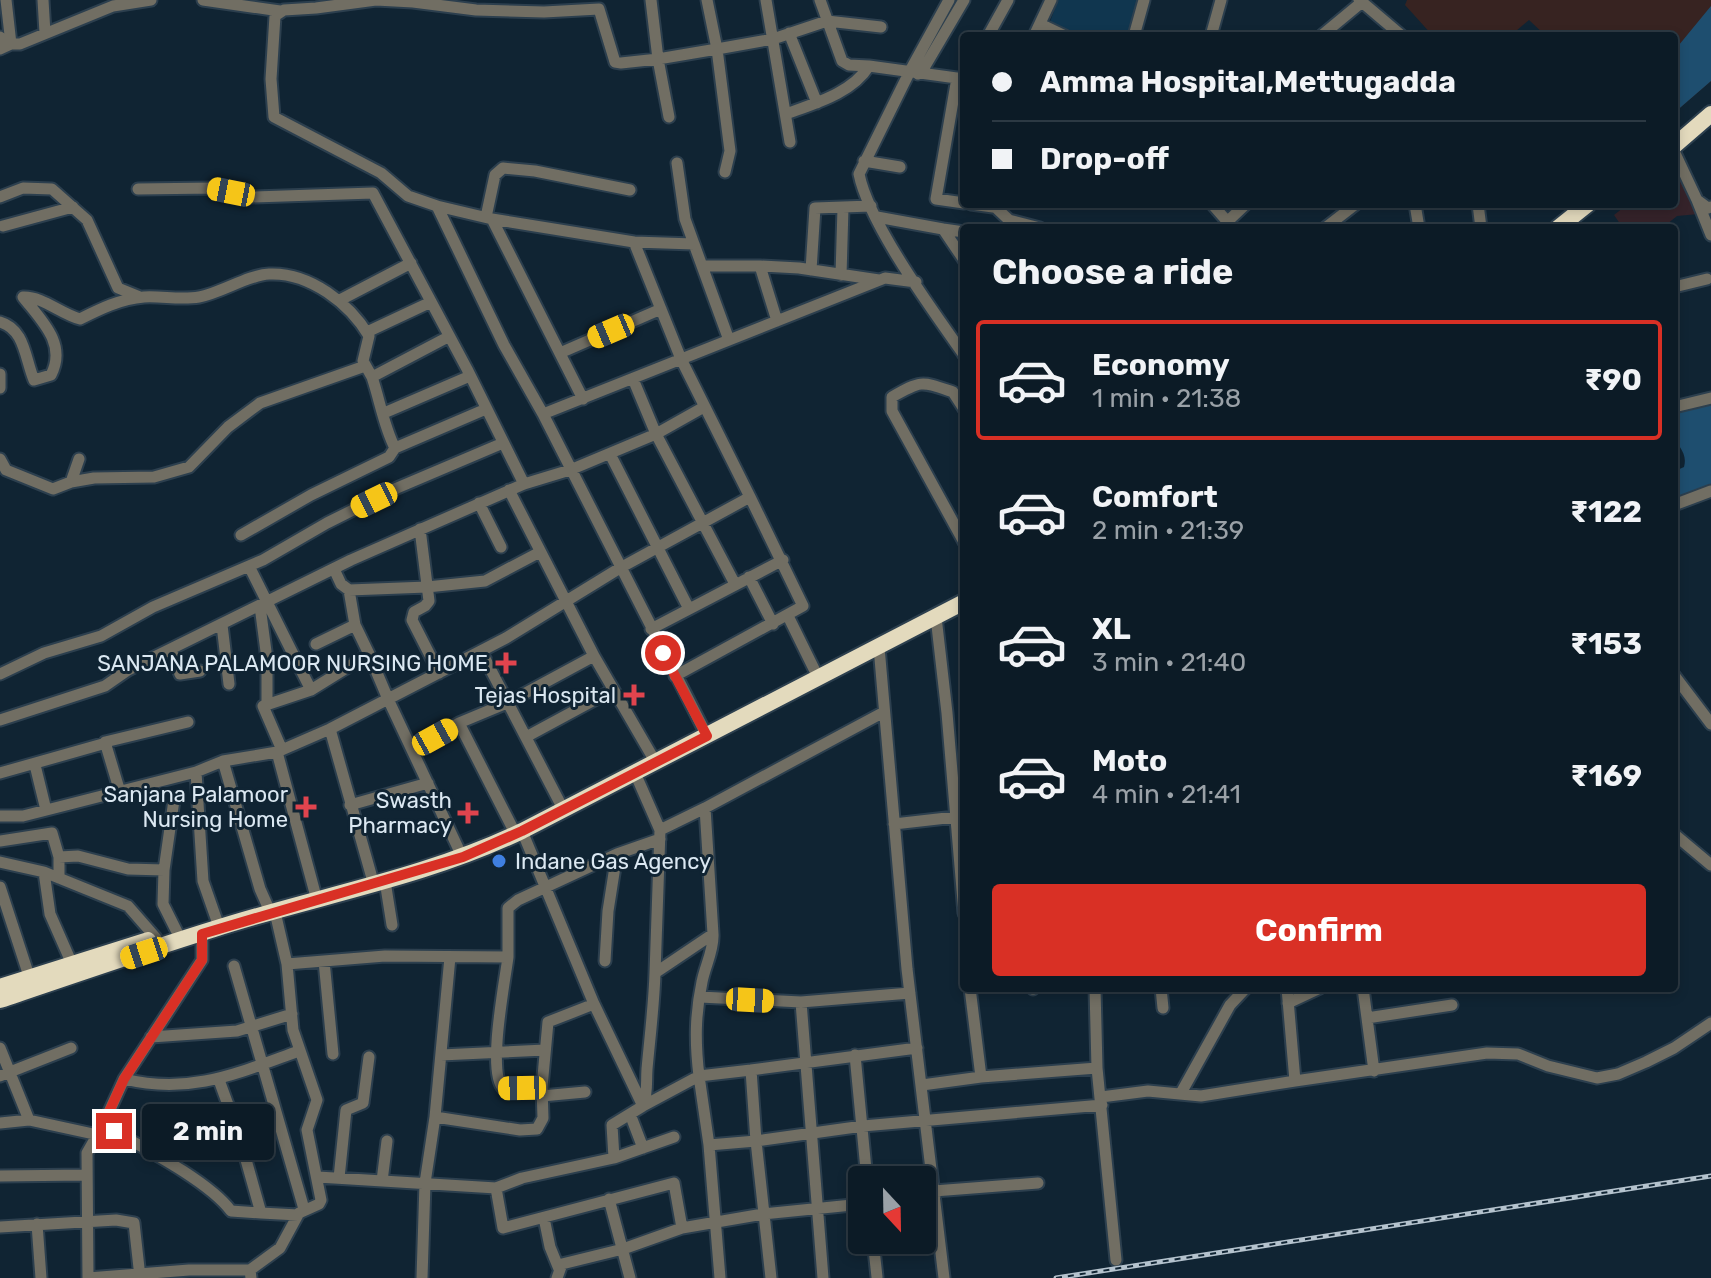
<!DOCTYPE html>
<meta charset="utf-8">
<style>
:root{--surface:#0c1b26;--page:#1a2832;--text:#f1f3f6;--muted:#9aa1a7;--line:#2c3943;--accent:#d93025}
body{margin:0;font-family:Rubik,sans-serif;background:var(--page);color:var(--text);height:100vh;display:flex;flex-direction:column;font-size:30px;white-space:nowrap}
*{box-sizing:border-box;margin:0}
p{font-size:26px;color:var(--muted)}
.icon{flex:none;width:44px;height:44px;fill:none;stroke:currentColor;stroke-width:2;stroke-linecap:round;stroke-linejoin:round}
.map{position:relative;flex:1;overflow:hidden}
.sheet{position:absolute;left:960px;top:224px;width:718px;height:768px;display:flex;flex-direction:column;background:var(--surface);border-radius:8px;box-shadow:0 4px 12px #0003,0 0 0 2px var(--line)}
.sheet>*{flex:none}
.guide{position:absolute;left:960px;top:32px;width:718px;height:176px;border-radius:8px;box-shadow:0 4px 12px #0003,0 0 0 2px var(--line);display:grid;align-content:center;height:176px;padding:0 32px;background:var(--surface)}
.needle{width:52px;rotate:158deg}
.controls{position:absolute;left:848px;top:1166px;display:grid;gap:16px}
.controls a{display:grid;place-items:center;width:88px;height:88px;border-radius:8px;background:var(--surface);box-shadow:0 4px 12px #0003,0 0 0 2px var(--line);font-size:40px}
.end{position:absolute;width:36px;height:36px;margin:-18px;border:10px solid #d93025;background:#fff;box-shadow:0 0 0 4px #fff}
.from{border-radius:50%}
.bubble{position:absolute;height:56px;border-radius:8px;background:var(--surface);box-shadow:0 4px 12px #0003,0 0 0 2px var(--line);font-size:26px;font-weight:700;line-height:56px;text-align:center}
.car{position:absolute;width:24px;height:48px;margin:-24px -12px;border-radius:10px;box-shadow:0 0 6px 2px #0007;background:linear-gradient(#f5c518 24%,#345 0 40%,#f5c518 0 76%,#345 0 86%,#f5c518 0)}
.guide b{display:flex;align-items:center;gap:28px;height:76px;font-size:30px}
.guide b+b{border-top:2px solid var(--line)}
.guide i{width:20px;height:20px;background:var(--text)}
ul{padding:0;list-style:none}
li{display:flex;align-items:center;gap:24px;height:120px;margin:0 16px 12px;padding:0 16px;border:4px solid transparent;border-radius:8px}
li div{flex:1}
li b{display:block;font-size:30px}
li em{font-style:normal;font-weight:700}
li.current{border-color:var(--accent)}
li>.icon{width:72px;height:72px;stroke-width:1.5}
h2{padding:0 32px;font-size:36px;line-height:96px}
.button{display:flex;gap:16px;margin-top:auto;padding:16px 32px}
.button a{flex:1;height:92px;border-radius:8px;background:var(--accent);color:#fff;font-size:32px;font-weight:700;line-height:92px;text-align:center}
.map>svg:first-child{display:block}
.commercial{fill:#35232a}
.medical{fill:#372321}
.green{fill:#10364f}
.forest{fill:#1e4e6f}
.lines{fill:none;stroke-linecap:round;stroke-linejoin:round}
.minor-casing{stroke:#2c3f4e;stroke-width:15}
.highway-casing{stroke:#2c3f4e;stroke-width:20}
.minor{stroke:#716e63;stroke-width:11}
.highway{stroke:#e3dabd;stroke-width:16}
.rail-casing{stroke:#b4c2cd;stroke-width:5}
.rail{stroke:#102433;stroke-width:2;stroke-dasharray:6;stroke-linecap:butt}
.route{stroke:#d93025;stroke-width:10}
.health-dot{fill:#e0444e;stroke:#102433;stroke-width:3}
.shop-dot{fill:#3f7fe0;stroke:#102433;stroke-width:3}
.labels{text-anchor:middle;stroke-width:6;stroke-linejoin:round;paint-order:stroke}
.poi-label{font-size:22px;fill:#dbe8f2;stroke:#102433;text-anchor:end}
</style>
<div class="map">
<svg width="1711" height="1278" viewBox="0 0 1711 1278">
<rect width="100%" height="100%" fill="#102433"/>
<!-- commercial -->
<path class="commercial" d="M1674,167L1684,180L1699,214L1677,216L1662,228H1623L1614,215L1628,204H1674Z"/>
<!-- medical -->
<path class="medical" d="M1407,0H1711V81L1674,113V36H1546L1529,20L1510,36H1433L1405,5Z"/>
<!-- green -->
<path class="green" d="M1058,0H1138L1130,36H1061L1047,30Z"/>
<!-- forest -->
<path class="forest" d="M1711,6V81L1674,113V51Z
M1711,404V486L1678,497L1674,495L1675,471L1684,467C1688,452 1677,447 1674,435C1673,429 1674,420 1674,414Z"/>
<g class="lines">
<!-- minor casing -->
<g class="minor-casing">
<path id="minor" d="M43,0L45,33
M203,0L280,11
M766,0L790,142
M820,0L842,61L849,65L869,66
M949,0L910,71L859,174C869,224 933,311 964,355
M1362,2L1402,36
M1040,24L1065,36
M789,33L817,103
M988,36L1008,0
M1034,36L1051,0
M1134,36L1144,0
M1211,36L1221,0
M1321,36L1362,2L1359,0
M0,37L9,44H20L113,6L151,0
M0,49L11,44L6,0
M918,74L921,73L964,0
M957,78L936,199L964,203
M786,114C816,103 852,93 869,66L964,79
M669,117L658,59L717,49L707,0
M1674,151L1697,200L1708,208L1711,207
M864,161L900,167
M677,163L685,219L694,244
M725,172L730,151L717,49L773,39L827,21L881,27
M138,189L213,188L251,197L373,193L467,369L524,484
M0,197L23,188L52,189L87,220L118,288L140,297
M1697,200L1711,235
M971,204L993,207
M992,204L1009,220
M1212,204L1233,228
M1415,204L1419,228
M1478,204L1481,228
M437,206L492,219
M486,217L495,175L503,168L535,171L630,190
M877,217L943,229
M1228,221L1246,204
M3,226L73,207
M1008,228L1009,220L1040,228
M1325,228L1356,204
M964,232L943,229L964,260
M704,266H760
M811,270L815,208L871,206
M841,275L843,208
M1674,287L1707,279
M340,300L411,263
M777,321L760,266L799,268L879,280
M0,322C25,329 25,359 34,380L51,375C67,344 42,321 23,297C42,296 61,314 80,319C100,309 120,299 144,297C162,296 181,300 199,297C221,293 248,275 269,274C310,272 350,304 369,336L363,361L372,377L448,337
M367,332L431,302
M560,353L661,309
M0,374V388
M372,377C380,401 384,427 395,448L486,409
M633,379L656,434L735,584
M583,399L492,219L634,242
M1674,407L1711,398
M964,409L953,392C921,381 922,380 892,397V411L964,542
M384,413L470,376
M543,414L504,345L437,206L408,196L381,173L274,117L271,79L275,16L284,10L316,8L376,0L413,2L476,10L544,12L599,9L615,62L621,63L658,59L651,0
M610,454L689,609
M0,459L6,470L53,489L71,482L79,459
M71,482L94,478L154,477L189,467L228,427L260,403L365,366
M479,503L501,547
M1674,505L1711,491
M420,529L429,601L425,606L414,612L412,620L439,673
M241,535L311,495L389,457L395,448
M249,566L311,690L369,654L388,699L459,850
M334,569L341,584L349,590L427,587L485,581L540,552
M749,577L773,624
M349,590L355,625L369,654
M260,606L267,659V705
M788,616L815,671
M936,617L947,713L964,913
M222,625L229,684
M651,629L783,560
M316,644L355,625
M879,647L907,969L944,1278
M171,650L180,674L200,671
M481,651L560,803
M594,656L652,756
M0,674L44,653L101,636L153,607L263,560L327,523L397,488L503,443
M1674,675L1711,724
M675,676L803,606L750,497
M0,720L105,686L128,670L351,560L524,484L570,470L656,434L704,407
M459,723L507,703L594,656L509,490
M707,736L543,414L885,278L916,282
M526,737L613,690
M282,750L263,706L311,690
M412,750L459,723L512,827
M277,752L315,893
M223,761L277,752L330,729
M35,765L46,810
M0,773L106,743
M635,773L660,830
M120,792L105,742L188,722
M174,800L164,870L163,904L177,932
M350,805L428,783
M705,808L884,712
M0,816H23L196,772
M894,824L964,816
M522,831L594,1004L643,1106L612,1125L614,1158
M1674,834L1711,865
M0,841L52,833L59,857V878
M59,857L78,856L128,869L164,870
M0,862L44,872
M372,878L330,729L506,638L620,568L750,497L681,359L634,242L694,244L729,340
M385,881L392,925
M0,887L30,979
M275,912L287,964L385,956L508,957C505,981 487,1072 503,1088L542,1087L543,1118L537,1129L520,1130L435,1117L450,957
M217,921L203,881L196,772L223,761L260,889L268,907
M202,934V960L124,1079L103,1125L87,1153L88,1278L189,1270H250
M713,934C714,950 705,966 702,982C695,1015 695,1043 699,1076L643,1106C648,1092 646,1083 647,1069C650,1036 654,1005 655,973Z
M508,957V908L518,900L617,854
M324,961L333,1054
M605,961L608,911L617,854L660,839
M72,964L50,914L44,872L128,906L156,938
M234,966L304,1209
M655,973L660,830L705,808L713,934
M970,988L981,1077L1097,1068L1095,988
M1033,988V989
M1161,988L1163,1008
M1287,988L1295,1081L1487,1053L1518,1054L1548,1066L1597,1078L1618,1074L1646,1062L1674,1048L1711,1023
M1363,988L1374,1071
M700,997L801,1002L910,993
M801,1002L823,1278
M1288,1003L1320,988
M1367,1018L1452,1005
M151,1037L237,1031L292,1014
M0,1048L29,1120L98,1135
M917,1048L751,1070L756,1141L863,1126L1102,1105
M441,1055L545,1050
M855,1055L867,1180
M1097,1068L1116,1260
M0,1076L71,1048
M124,1079C191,1095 238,1073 299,1051
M219,1080L239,1135L261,1213L298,1215
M922,1085L981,1077
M542,1087L548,1022L594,1004
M1181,1093L1230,1005L1246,988
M542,1096L585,1092
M1101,1097L1148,1091L1201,1096L1295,1081
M630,1114L643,1148
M0,1123L29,1120
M103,1125C138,1145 208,1180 231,1211L261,1213
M674,1137L614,1158L522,1178L496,1188L503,1228L674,1183L682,1228L763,1214L862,1204
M709,1145L699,1076L751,1070
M0,1176L86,1175
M318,1177L496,1188
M339,1178L346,1110L363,1103L369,1057
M382,1181L387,1141
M934,1191L1038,1183
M922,1198L935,1196
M609,1199L630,1278
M544,1218L550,1247L559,1269
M37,1224L41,1278
M0,1227L116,1220L134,1223L140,1277
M873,1240L877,1277
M251,1278L250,1270L280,1248L299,1213L319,1204L321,1200L307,1130L317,1100L293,1030L287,964
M422,1278L425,1183L435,1117
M557,1278L562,1264L623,1249L682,1228
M720,1278L709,1145L756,1141L771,1278"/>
</g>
<!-- highway casing -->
<g class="highway-casing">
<path id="highway" d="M1674,146L1711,114
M1558,228L1588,204
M0,987L148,940
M0,1000C71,976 143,951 214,929C317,896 424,878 522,831L964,602"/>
</g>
<!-- minor -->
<use href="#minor" class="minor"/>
<!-- highway -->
<use href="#highway" class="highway"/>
<!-- rail casing -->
<g class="rail-casing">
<path id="rail" d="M1056,1278L1711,1176"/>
</g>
<!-- rail -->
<use href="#rail" class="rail"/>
</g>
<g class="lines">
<!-- route -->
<path class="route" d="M114,1131L103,1125L124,1079L202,960V934L463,857L522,831L707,736L663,653"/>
</g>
<!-- markers -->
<g class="health-dot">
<path d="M502 651h8v8h8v8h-8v8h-8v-8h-8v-8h8z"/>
<path d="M630 683h8v8h8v8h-8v8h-8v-8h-8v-8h8z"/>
<path d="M302 795h8v8h8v8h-8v8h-8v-8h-8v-8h8z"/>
<path d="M464 801h8v8h8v8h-8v8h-8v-8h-8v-8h8z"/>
</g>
<circle class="shop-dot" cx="499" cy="861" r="8"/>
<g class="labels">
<!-- poi labels -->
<g class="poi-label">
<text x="488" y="671">SANJANA PALAMOOR NURSING HOME</text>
<text x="616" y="703">Tejas Hospital</text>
<text x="288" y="802">Sanjana Palamoor<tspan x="288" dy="25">Nursing Home</tspan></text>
<text x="452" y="808">Swasth<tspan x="452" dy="25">Pharmacy</tspan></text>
<text x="515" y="869" text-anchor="start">Indane Gas Agency</text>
</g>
</g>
</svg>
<div class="controls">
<a><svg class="needle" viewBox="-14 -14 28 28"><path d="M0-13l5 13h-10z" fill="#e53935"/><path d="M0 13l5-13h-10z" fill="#9aa1a7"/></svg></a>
</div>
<i class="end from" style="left:663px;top:653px"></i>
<i class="end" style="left:114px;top:1131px"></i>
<div class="bubble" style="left:142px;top:1104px;width:132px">2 min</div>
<i class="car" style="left:231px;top:192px;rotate:281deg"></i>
<i class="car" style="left:611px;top:331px;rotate:247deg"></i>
<i class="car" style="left:374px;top:500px;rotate:244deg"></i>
<i class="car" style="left:435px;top:737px;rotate:61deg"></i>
<i class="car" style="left:144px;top:953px;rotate:252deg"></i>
<i class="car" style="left:750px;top:1000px;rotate:93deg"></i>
<i class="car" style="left:522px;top:1088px;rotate:269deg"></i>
<div class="guide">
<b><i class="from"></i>Amma Hospital,Mettugadda</b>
<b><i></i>Drop-off</b>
</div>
<section class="sheet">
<h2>Choose a ride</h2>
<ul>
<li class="current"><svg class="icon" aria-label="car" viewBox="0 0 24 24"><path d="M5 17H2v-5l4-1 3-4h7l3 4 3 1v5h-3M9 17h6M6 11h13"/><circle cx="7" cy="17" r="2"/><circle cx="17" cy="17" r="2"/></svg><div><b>Economy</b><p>1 min · 21:38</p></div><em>₹90</em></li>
<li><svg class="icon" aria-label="car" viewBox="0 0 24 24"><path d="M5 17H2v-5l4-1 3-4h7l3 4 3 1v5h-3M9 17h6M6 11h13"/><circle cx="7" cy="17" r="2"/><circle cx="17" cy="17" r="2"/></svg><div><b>Comfort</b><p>2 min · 21:39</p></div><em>₹122</em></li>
<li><svg class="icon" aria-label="car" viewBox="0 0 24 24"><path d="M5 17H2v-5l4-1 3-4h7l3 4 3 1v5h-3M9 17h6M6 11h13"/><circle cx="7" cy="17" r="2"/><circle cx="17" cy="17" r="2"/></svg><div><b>XL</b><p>3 min · 21:40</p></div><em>₹153</em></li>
<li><svg class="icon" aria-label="car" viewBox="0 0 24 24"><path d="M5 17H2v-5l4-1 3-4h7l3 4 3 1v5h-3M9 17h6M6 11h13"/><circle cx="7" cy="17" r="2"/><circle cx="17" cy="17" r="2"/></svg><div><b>Moto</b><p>4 min · 21:41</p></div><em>₹169</em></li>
</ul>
<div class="button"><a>Confirm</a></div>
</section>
</div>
